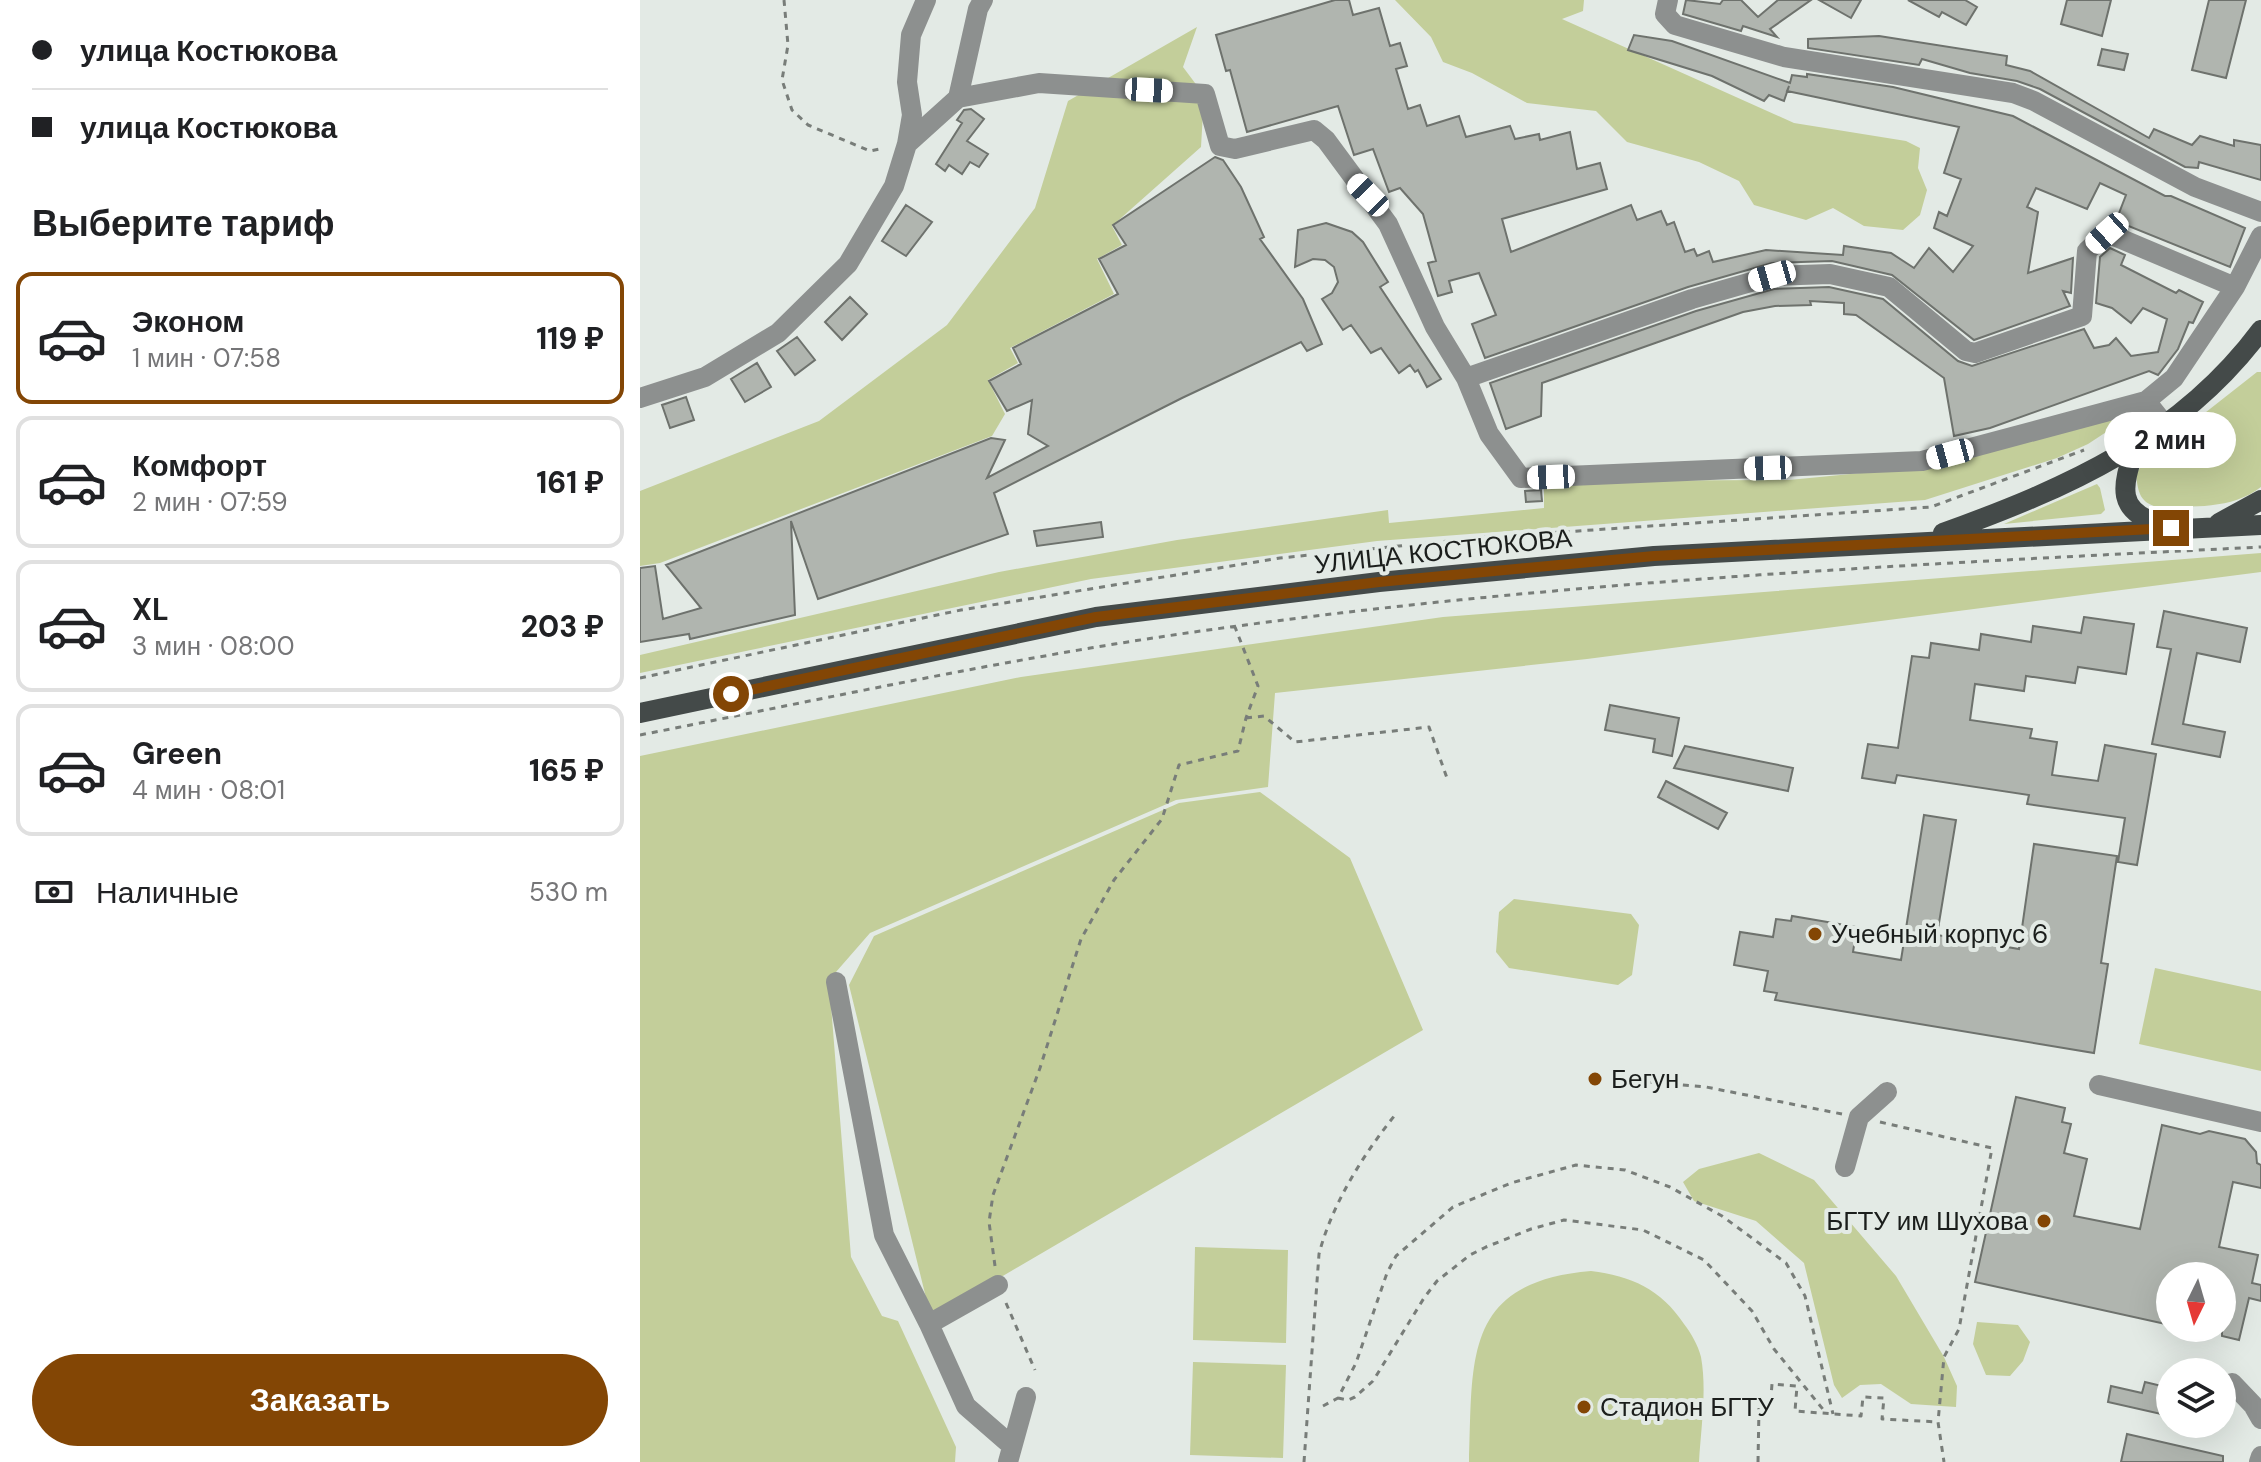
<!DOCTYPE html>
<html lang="ru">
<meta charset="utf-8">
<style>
:root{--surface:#fff;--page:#f2f2f2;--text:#202124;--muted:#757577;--line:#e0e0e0;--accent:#834605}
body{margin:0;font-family:"DM Sans",sans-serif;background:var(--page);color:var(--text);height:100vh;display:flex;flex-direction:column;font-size:30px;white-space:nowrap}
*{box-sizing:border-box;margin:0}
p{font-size:26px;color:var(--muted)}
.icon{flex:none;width:44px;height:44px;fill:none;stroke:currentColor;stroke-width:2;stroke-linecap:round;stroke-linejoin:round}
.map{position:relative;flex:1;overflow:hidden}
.side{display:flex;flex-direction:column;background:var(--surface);width:640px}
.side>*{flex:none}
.top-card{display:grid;align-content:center;height:176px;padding:0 32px;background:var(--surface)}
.needle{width:52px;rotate:185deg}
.buttons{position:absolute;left:1516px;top:1262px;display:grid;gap:16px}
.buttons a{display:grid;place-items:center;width:80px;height:80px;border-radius:50%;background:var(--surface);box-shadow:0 8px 32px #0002;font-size:40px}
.end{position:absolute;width:36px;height:36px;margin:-18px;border:10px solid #834605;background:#fff;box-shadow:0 0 0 4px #fff}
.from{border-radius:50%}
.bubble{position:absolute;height:56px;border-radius:28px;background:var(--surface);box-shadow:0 8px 32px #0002;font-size:26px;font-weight:800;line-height:56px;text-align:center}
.car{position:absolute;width:24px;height:48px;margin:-24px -12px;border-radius:10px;box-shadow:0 0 6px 2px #0007;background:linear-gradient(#fff 24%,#345 0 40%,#fff 0 76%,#345 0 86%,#fff 0)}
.top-card b{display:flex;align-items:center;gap:28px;height:76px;font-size:30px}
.top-card b+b{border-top:2px solid var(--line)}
.top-card i{width:20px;height:20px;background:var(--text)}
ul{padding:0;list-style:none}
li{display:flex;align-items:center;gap:24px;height:132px;margin:0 16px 12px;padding:0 16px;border:4px solid var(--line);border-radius:16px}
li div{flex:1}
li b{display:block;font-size:30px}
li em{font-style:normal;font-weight:800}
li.on{border-color:var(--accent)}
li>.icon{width:72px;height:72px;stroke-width:1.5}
h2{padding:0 32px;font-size:36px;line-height:96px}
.pay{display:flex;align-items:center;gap:20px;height:88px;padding:0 32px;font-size:30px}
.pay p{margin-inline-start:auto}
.button{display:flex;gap:16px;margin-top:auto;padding:16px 32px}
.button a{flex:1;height:92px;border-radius:48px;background:var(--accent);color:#fff;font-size:32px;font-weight:800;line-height:92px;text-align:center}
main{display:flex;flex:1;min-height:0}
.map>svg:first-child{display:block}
.green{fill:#c3ce9a}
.building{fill:#b0b5af;stroke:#6e726d;stroke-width:2}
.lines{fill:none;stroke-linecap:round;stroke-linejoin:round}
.path{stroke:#787d79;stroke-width:3;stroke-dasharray:6 6;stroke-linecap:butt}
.minor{stroke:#8d908f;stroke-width:20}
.major{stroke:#444a49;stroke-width:20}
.route{stroke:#834605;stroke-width:10}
.poi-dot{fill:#834605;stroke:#e3eae5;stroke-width:3}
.labels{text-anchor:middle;stroke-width:8;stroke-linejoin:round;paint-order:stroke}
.street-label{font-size:26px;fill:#1b1e1c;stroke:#e3eae5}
.poi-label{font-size:26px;fill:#1b1e1c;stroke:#e3eae5;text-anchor:start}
</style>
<main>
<section class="side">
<div class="top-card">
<b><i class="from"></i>улица Костюкова</b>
<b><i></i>улица Костюкова</b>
</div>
<h2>Выберите тариф</h2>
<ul>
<li class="on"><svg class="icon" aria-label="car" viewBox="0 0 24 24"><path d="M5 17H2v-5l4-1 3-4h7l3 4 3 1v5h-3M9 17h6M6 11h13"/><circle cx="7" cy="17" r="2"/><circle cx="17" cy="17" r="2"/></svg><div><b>Эконом</b><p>1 мин · 07:58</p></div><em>119 ₽</em></li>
<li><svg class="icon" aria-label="car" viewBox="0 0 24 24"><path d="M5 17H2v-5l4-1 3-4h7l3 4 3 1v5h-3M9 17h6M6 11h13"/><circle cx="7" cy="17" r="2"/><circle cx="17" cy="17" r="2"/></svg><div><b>Комфорт</b><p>2 мин · 07:59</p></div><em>161 ₽</em></li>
<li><svg class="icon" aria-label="car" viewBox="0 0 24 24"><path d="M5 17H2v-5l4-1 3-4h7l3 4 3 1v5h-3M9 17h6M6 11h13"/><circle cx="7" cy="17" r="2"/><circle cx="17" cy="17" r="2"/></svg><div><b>XL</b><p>3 мин · 08:00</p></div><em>203 ₽</em></li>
<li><svg class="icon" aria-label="car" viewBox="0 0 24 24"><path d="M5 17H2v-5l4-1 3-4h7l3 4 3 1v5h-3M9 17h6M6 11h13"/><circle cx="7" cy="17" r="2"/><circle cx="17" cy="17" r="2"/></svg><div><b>Green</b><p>4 мин · 08:01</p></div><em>165 ₽</em></li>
</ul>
<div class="pay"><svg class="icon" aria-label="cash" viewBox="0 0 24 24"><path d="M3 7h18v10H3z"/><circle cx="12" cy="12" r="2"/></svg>Наличные<p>530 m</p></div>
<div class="button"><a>Заказать</a></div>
</section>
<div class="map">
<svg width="1621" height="1462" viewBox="0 0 1621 1462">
<rect width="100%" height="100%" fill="#e3eae5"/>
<!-- green -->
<path class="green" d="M755,0H944L943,11L922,19L1154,123L1266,141L1280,148L1278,168L1287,190L1280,215L1263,230L1224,226L1193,208L1166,220L1114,205L1099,181L1059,162L987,142L956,111L887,103L832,73L803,62L791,37Z
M557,27L543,67L564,95L561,147L472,226L482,245L457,259L474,294L370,348L378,363L348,380L365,414L352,436L20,563L0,566V491L179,421L307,325L395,208L428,101Z
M1617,372H1621V487C1591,510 1553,506 1517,507C1499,502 1498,491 1496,474L1505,460Z
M1487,414L1480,423L1448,444L1417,458L1285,500L737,541L451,579L0,673V655L359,572L537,540L748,510L749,523L904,508V481L1149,480L1282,467Z
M1457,484L1460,488L1465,510L1461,514L1364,524Z
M1621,553V572L947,659L635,693L628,787L536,800L230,933L189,980L211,1257L242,1316L258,1321L316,1447L315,1462H0V756L381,677L803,617Z
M620,792L710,858L783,1030L291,1318L209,985L234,936L539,803Z
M874,899L991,914L999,925L992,975L978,985L869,968L856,952L859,912Z
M1515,968L1621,991V1071L1499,1044Z
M1119,1153L1174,1180L1256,1276L1304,1357L1317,1386L1316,1407L1271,1404L1241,1384L1220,1385L1202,1398L1194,1385L1164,1263L1116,1221L1054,1201L1043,1182L1059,1169Z
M555,1247L648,1250L646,1343L553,1340Z
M951,1271C991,1276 1021,1289 1044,1324C1051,1333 1058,1345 1061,1357C1067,1390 1061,1428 1059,1462H829C833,1360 822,1282 951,1271Z
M1337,1322L1378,1325L1390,1342L1383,1361L1370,1376L1346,1375L1333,1344Z
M553,1362L646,1365L643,1458L550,1455Z"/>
<!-- building -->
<path class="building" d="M695,0H709L713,15L739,8L750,46L760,43L767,66L756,69L768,109L780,105L787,126L819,116L826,137L870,126L875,139L899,134L900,140L930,132L937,169L960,163L967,189L862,219L871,252L991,205L997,220L1021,211L1027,225L1034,222L1045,252L1054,249L1057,256L1069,251L1073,262L1126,250L1203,255L1204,246L1251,253L1274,268L1289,248L1313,272L1333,246L1294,228L1299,212L1307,216L1321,179L1304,173L1319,127L1147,91L1149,86L1144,101L1129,95L1124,101L1072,76L988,50L994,35L1032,41L1150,83L1152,75L1167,77V74L1253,87L1373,116L1525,196H1531L1605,228L1590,267L1476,221L1486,195L1460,183L1447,209L1396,188L1387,207L1398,212L1388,273L1433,258L1431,293L1423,291L1430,306L1334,340L1252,275L1192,261L1132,263L1048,287L845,358L832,324L856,315L839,273L809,281L812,292L798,296L788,263L796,261L783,214L760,188L749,192L733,149L714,155L698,106L607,132L590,70L586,71L576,35Z
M1046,0L1080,4L1083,0H1101L1118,17L1138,0H1171L1130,29L1137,37L1103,26L1101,31L1043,14Z
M1179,0H1221L1211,18Z
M1268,0H1325L1337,7L1326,25L1302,12L1299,17Z
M1427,0H1471L1462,36L1421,24Z
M1569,0H1606L1586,78L1552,70Z
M1239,36L1367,56L1366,65L1390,71L1509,138L1514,129L1552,145L1560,136L1594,146V140L1621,145V180L1559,162L1558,168L1545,167L1400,89L1377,81L1330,73L1282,59L1279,65L1168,48V39Z
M1462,49L1488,54L1484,70L1458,65Z
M331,109L344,119L327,141L348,154L339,167L330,162L322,174L309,165L305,171L296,164L322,123L317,120L324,110Z
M575,157L583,160L601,187L624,237L620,239L663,299L682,344L667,351L661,342L542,398L354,493L368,534L241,578L178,599L151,521L155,615L50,639L49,634L0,642V568L15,566L23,619L61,608L26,565L351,438L365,440L347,478L408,446L388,434L392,400L367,411L349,381L381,364L373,348L478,294L459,259L486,245L473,225Z
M266,205L292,222L266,256L242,241Z
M686,223L712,232L723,242L748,282L740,287L801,379L787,387L778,370L775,372L770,365L759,373L741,348L731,353L711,325L703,330L682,299L692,293L698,282L694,267L685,260L673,259L655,267L658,230Z
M1470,248L1485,255L1481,265L1536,293L1539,290L1563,302L1553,323L1549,322L1538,349L1518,375L1509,371L1350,428L1314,436L1304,378L1216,315L1204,314V303L1170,301L1171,305L1135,306L1103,312L902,383L901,416L866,429L850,383L1056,311L1134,289L1189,287L1243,299L1318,361L1332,366L1444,329L1454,348L1469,345L1476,338L1491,356L1518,352L1527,319L1503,308L1491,323L1472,308L1456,303L1460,257Z
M210,297L227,314L202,340L185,322Z
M157,337L175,360L155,375L137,351Z
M117,363L131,387L105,402L91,379Z
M46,397L54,420L30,428L22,405Z
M901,490L902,501L886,502L885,491Z
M461,522L463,537L397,546L394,531Z
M1524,611L1607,628L1600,662L1557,653L1543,724L1585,732L1580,757L1512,744L1531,649L1517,647Z
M1444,617L1494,624L1486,674L1438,667L1435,683L1386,676L1384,691L1335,684L1330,720L1392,729L1390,738L1417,742L1412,775L1458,781L1465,745L1516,754L1497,865L1478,862L1485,818L1387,804L1389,795L1257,775L1255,783L1222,778L1228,744L1258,748L1272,656L1289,658L1291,643L1339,650L1341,634L1391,642L1393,626L1441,633Z
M970,705L1039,718L1032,756L1013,752L1015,739L965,730Z
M1045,746L1153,768L1148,791L1034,768Z
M1026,781L1087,813L1078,829L1018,797Z
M1284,815L1316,820L1297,935L1379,949L1394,844L1477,856L1461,963L1468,964L1454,1053L1135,1000L1137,993L1124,991L1128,971L1094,965L1100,932L1133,937L1136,919L1151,921L1152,916L1217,927L1213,952L1261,960Z
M1376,1097L1425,1108L1422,1122L1431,1124L1424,1153L1447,1159L1434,1216L1500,1229L1522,1125L1560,1134L1569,1131L1605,1139L1616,1152L1617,1163L1621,1165V1188L1593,1182L1579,1247L1618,1255L1612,1283L1621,1285V1301L1609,1298L1599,1340L1582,1336V1276H1530V1325L1335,1282Z
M1505,1382L1530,1388V1416L1468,1402L1471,1386L1502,1393Z
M1487,1434L1583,1456V1462H1481Z"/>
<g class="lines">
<!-- path -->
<path class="path" d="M144,0L148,45L142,80L152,110L168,125L230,151L244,148
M0,678L321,610L640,558L849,537L1291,507L1444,450
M606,718L624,716L655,742L789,727L808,781
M0,735C199,696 397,652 598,626C937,580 1280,564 1621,547
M1007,1082L1066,1087L1202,1114
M1240,1122L1352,1148L1319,1329L1304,1357L1298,1422
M355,1266L349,1222L353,1195L400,1068L441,939L474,880L522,819L539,765L598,751L606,718L618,686L595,627
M366,1303L395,1370
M698,1398L708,1400L715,1397L733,1381L784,1298L797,1281L830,1255L846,1247L891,1229L924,1220L1003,1230L1064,1260L1112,1311L1134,1349L1186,1413
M683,1406L698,1398L716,1363L747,1273L756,1256L813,1207L871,1183L936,1165L985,1170L1030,1187L1082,1216L1146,1263L1165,1296L1193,1414
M664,1462L679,1254C692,1204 723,1155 755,1115
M1118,1462L1119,1408L1130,1409L1132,1384L1157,1386L1155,1411L1221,1416L1223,1397L1244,1398L1242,1419L1298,1422L1304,1462"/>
<!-- minor -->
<path class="minor" d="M1028,0L1025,14L1035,25L1144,57L1373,93L1394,101L1555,187L1621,212
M318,98L399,83L565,94L580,146L595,149L674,130L686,140L748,224L795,327L826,378L849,434L881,478L1282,461L1506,401L1525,425
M267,144L318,98L338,9L343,0
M826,378L1052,299L1132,276L1190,274L1249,287L1326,351L1335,353L1442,316L1447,251L1467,233L1595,287
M0,398L65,377L138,333L208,264L254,186L267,144L272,115L267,82L271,35L286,0
M1506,401L1534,378L1595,287L1621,236
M196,982L244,1235L289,1324L326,1406L372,1446
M1459,1085L1621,1122
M1205,1167L1219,1117L1247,1092
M289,1324L358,1285
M1592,1383L1613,1405L1621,1419
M368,1462L386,1397
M1619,1462L1621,1456"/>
<!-- major -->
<path class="major" d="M1495,448C1482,487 1475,511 1522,525
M1579,523L1621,500
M1303,533C1427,488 1540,439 1621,330
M0,713L456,617L739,582L1014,556L1621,525"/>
</g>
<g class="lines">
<!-- route -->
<path class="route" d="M91,694L456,617L739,582L1014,556L1531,528"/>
</g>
<!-- markers -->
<g class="poi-dot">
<circle cx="1175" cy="934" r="8"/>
<circle cx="955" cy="1079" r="8"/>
<circle cx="1404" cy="1221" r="8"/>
<circle cx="944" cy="1407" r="8"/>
</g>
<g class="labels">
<!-- street labels -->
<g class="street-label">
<text transform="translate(803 551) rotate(-6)" y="9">УЛИЦА КОСТЮКОВА</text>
</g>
<!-- poi labels -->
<g class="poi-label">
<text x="1191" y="943">Учебный корпус 6</text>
<text x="971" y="1088">Бегун</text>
<text x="1388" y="1230" text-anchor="end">БГТУ им Шухова</text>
<text x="960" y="1416">Стадион БГТУ</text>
</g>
</g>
</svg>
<div class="buttons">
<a><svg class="needle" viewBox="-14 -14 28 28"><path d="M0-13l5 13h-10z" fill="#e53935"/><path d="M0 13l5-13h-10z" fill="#757577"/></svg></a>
<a><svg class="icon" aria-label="layers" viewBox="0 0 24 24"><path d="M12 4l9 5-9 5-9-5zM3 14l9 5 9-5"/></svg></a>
</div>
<i class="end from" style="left:91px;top:694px"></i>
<i class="end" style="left:1531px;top:528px"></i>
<div class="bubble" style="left:1464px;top:412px;width:132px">2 мин</div>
<i class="car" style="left:509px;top:90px;rotate:93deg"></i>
<i class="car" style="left:728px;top:195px;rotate:316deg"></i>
<i class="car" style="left:1467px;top:233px;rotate:228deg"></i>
<i class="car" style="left:1132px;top:276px;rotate:254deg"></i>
<i class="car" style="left:1310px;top:454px;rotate:255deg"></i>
<i class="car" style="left:1128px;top:468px;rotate:268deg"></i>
<i class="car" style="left:911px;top:477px;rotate:268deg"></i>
</div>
</main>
